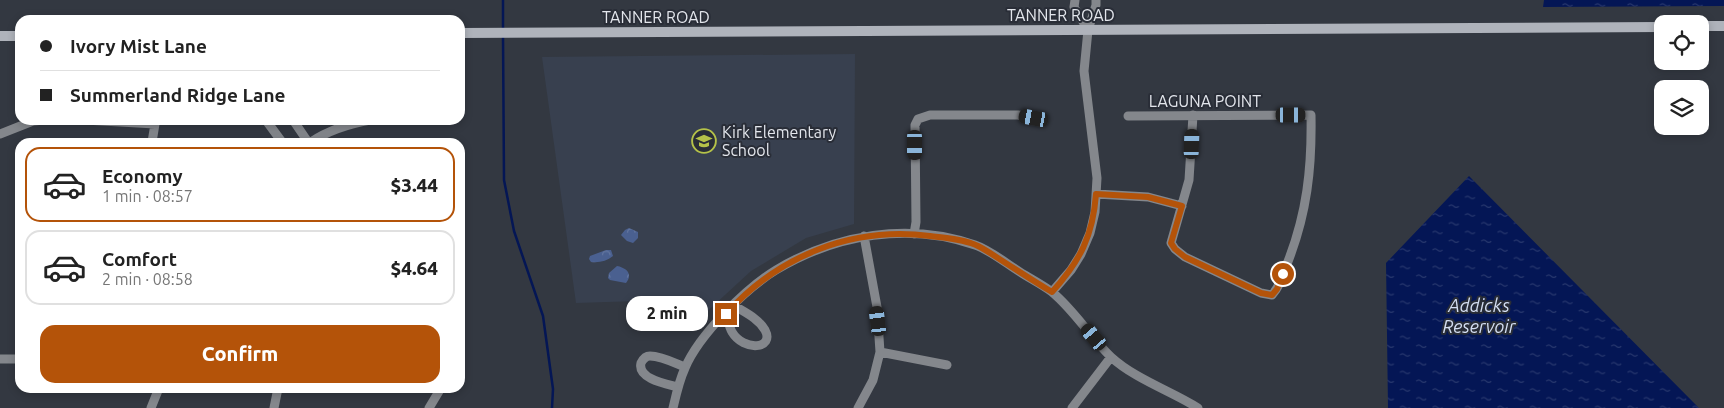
<!DOCTYPE html>
<meta charset="utf-8">
<style>
:root{--surface:#fff;--page:#f6f6f6;--text:#222;--muted:#767676;--line:#e0e0e0;--accent:#b45309}
body{margin:0;font-family:Ubuntu,sans-serif;background:var(--page);color:var(--text);height:100vh;display:flex;flex-direction:column;font-size:19px;white-space:nowrap}
*{box-sizing:border-box;margin:0}
p{font-size:16px;color:var(--muted)}
.icon{flex:none;width:28px;height:28px;fill:none;stroke:currentColor;stroke-width:2;stroke-linecap:round;stroke-linejoin:round}
.map{position:relative;flex:1;overflow:hidden}
.side{position:absolute;left:15px;top:138px;width:450px;height:255px;display:flex;flex-direction:column;background:var(--surface);border-radius:15px;box-shadow:0 2px 8px #0003}
.side>*{flex:none}
.top-card{position:absolute;left:15px;top:15px;width:450px;height:110px;border-radius:15px;box-shadow:0 2px 8px #0003;display:grid;align-content:center;height:110px;padding:0 25px;background:var(--surface)}
.buttons{position:absolute;left:1654px;top:15px;display:grid;gap:10px}
.buttons a{display:grid;place-items:center;width:55px;height:55px;border-radius:10px;background:var(--surface);box-shadow:0 2px 8px #0003;font-size:25px}
.end{position:absolute;width:22px;height:22px;margin:-11px;border:6px solid #b45309;background:#fff;box-shadow:0 0 0 2px #fff}
.from{border-radius:50%}
.bubble{position:absolute;height:35px;border-radius:15px;background:var(--surface);box-shadow:0 2px 8px #0003;font-size:16px;font-weight:800;line-height:35px;text-align:center}
.car{position:absolute;width:15px;height:30px;margin:-15px -8px;border-radius:6px;box-shadow:0 0 4px 1px #0007;background:linear-gradient(#222 24%,#8ab4d8 0 40%,#222 0 76%,#8ab4d8 0 86%,#222 0)}
.top-card b{display:flex;align-items:center;gap:18px;height:48px;font-size:19px}
.top-card b+b{border-top:1px solid var(--line)}
.top-card i{width:12px;height:12px;background:var(--text)}
ul{padding:9px 0 0;list-style:none}
li{display:flex;align-items:center;gap:15px;height:75px;margin:0 10px 8px;padding:0 15px;border:2px solid var(--line);border-radius:15px}
li div{flex:1}
li b{display:block;font-size:19px}
li em{font-style:normal;font-weight:800}
li.active{border-color:var(--accent)}
li>.icon{width:45px;height:45px;stroke-width:1.5}
.button{display:flex;gap:10px;margin-top:auto;padding:10px 25px}
.button a{flex:1;height:58px;border-radius:15px;background:var(--accent);color:#fff;font-size:20px;font-weight:800;line-height:58px;text-align:center}
.map>svg:first-child{display:block}
.built{fill:#38404f}
.park{fill:url(#park-crowns)}
.water{fill:url(#water-ripples)}
.lines{fill:none;stroke-linecap:round;stroke-linejoin:round}
.stream{stroke:#041655;stroke-width:2.5}
.minor{stroke:#84878c;stroke-width:9}
.secondary{stroke:#afb3bb;stroke-width:10}
.route{stroke:#b45309;stroke-width:6}
.labels{text-anchor:middle;stroke-width:4;stroke-linejoin:round;paint-order:stroke}
.street-label{font-size:16px;fill:#e3e6ec;stroke:#292d37}
.poi-label{font-size:16px;fill:#e3e6ec;stroke:#292d37;text-anchor:start}
.water-label{font-size:18px;font-style:italic;fill:#d4def2;stroke:#292d37}
</style>
<div class="map">
<svg width="1724" height="408" viewBox="0 0 1724 408">
<defs>
<pattern id="park-crowns" width="20" height="18" patternUnits="userSpaceOnUse" patternTransform="scale(1.25)"><rect width="20" height="18" fill="#4a6090"/><path d="M2 6a3 3 0 1 1 6 0M12 15a3 3 0 1 1 6 0" fill="none" stroke="#6477a0"/></pattern>
<pattern id="water-ripples" width="26" height="14" patternUnits="userSpaceOnUse" patternTransform="scale(1.25)"><rect width="26" height="14" fill="#041655"/><path d="M2 4q2-2 4 0t4 0M15 11q2-2 4 0t4 0" fill="none" stroke="#28386e"/></pattern>
</defs>
<rect width="100%" height="100%" fill="#333841"/>
<!-- built -->
<path class="built" d="M855,54L854,224L806,238L751,271L700,318L669,300L576,303L542,57Z"/>
<!-- park -->
<path class="park" d="M629,228L638,232V238L633,243L627,241L621,235L625,230Z
M606,250H611L613,256C607,261 599,263 591,262L589,259L590,256Z
M617,266C627,268 633,274 626,283L610,280L608,278L609,273Z"/>
<!-- water -->
<path class="water" d="M1544,0H1724V6L1543,7Z
M1469,176L1699,408H1388L1386,263Z"/>
<g class="lines">
<!-- stream -->
<path class="stream" d="M503,0V31
M503,36L504,180L514,231L543,316L553,389L552,408"/>
<!-- minor -->
<path class="minor" d="M1075,0L1074,7L1088,30
M1128,116L1311,115C1312,168 1307,214 1287,264C1283,275 1280,286 1272,295L1261,293L1185,257L1175,249L1171,243L1189,180L1193,115
M85,120L155,124L152,142
M268,120V123L282,142
M293,120L308,142
M0,134L33,121L45,120
M311,142C329,130 348,124 370,120
M1096,194L1148,197L1182,206
M914,234L916,222L915,125L918,119L930,115H1018L1034,118
M1052,292L1071,270L1081,254L1090,233L1095,212L1097,178L1084,71L1088,30L1096,5V0
M726,314C728,320 729,327 732,332C744,352 775,349 765,330C758,318 744,312 733,305
M880,352L947,365
M0,359H20
M678,387C667,384 637,379 641,363C643,359 646,356 650,356C661,356 675,363 685,367
M151,408L159,388
M274,408L278,388
M429,408L441,388
M673,408C676,395 679,381 685,368C699,335 745,289 776,270C836,234 909,222 975,245C990,250 1007,264 1020,272C1031,279 1043,285 1052,292C1075,311 1090,337 1111,357C1135,379 1171,391 1198,408
M858,408L873,380L880,352L877,307L864,236
M1072,408L1111,357"/>
<!-- secondary -->
<path class="secondary" d="M1700,26H1724
M460,33L1662,27
M0,36H20"/>
</g>
<g class="lines">
<!-- route -->
<path class="route" d="M726,314C778,256 852,226 930,236C945,238 964,239 978,246C986,250 993,255 1001,260C1018,271 1035,282 1052,292C1080,261 1093,236 1096,194L1148,197L1182,206L1171,243L1175,249L1185,257L1261,293L1272,295L1277,289L1283,274"/>
</g>
<!-- icons -->
<defs>
<g id="school-ring" transform="scale(1.25)"><circle r="9.5" fill="#292d37" stroke="#b5c249" stroke-width="1.5"/><path d="M0-5L7-2L0 1L-7-2ZM-4 1L0 2.5L4 1V4Q0 6-4 4Z" fill="#b5c249"/></g>
</defs>
<g fill-rule="evenodd">
<use href="#school-ring" x="704" y="141"/>
</g>
<g class="labels">
<!-- street labels -->
<g class="street-label">
<text x="1061" y="21">TANNER ROAD</text>
<text x="656" y="23">TANNER ROAD</text>
<text x="1205" y="107">LAGUNA POINT</text>
</g>
<!-- poi labels -->
<g class="poi-label">
<text x="722" y="138">Kirk Elementary<tspan x="722" dy="18">School</tspan></text>
</g>
<!-- water labels -->
<g class="water-label">
<text x="1479" y="312">Addicks<tspan x="1479" dy="21">Reservoir</tspan></text>
</g>
</g>
</svg>
<div class="buttons">
<a><svg class="icon" aria-label="locate" viewBox="0 0 24 24"><circle cx="12" cy="12" r="6"/><path d="M12 2v4M12 18v4M2 12h4M18 12h4"/></svg></a>
<a><svg class="icon" aria-label="layers" viewBox="0 0 24 24"><path d="M12 4l9 5-9 5-9-5zM3 14l9 5 9-5"/></svg></a>
</div>
<i class="end from" style="left:1283px;top:274px"></i>
<i class="end" style="left:726px;top:314px"></i>
<div class="bubble" style="left:626px;top:296px;width:82px">2 min</div>
<i class="car" style="left:1291px;top:115px;rotate:90deg"></i>
<i class="car" style="left:1034px;top:118px;rotate:280deg"></i>
<i class="car" style="left:1192px;top:144px;rotate:2deg"></i>
<i class="car" style="left:915px;top:145px;rotate:180deg"></i>
<i class="car" style="left:878px;top:321px;rotate:353deg"></i>
<i class="car" style="left:1094px;top:337px;rotate:320deg"></i>
<div class="top-card">
<b><i class="from"></i>Ivory Mist Lane</b>
<b><i></i>Summerland Ridge Lane</b>
</div>
<section class="side">
<ul>
<li class="active"><svg class="icon" aria-label="car" viewBox="0 0 24 24"><path d="M5 17H2v-5l4-1 3-4h7l3 4 3 1v5h-3M9 17h6M6 11h13"/><circle cx="7" cy="17" r="2"/><circle cx="17" cy="17" r="2"/></svg><div><b>Economy</b><p>1 min · 08:57</p></div><em>$3.44</em></li>
<li><svg class="icon" aria-label="car" viewBox="0 0 24 24"><path d="M5 17H2v-5l4-1 3-4h7l3 4 3 1v5h-3M9 17h6M6 11h13"/><circle cx="7" cy="17" r="2"/><circle cx="17" cy="17" r="2"/></svg><div><b>Comfort</b><p>2 min · 08:58</p></div><em>$4.64</em></li>
</ul>
<div class="button"><a>Confirm</a></div>
</section>
</div>
